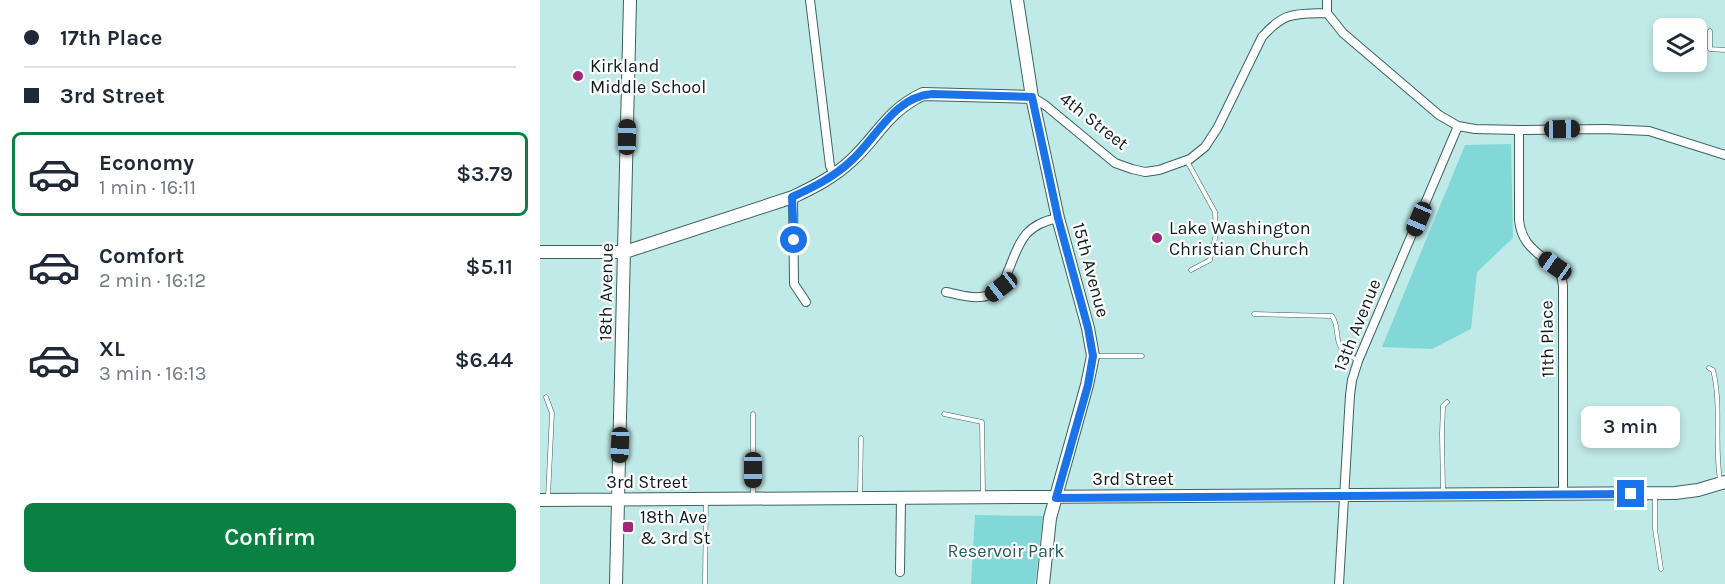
<!DOCTYPE html>
<meta charset="utf-8">
<style>
:root{--surface:#fff;--page:#f2f2f3;--text:#1f2937;--muted:#747a83;--line:#e0e1e3;--accent:#0b8043}
body{margin:0;font-family:Karla,sans-serif;background:var(--page);color:var(--text);height:100vh;display:flex;flex-direction:column;font-size:22px;white-space:nowrap}
*{box-sizing:border-box;margin:0}
p{font-size:20px;color:var(--muted)}
.icon{flex:none;width:33px;height:33px;fill:none;stroke:currentColor;stroke-width:2;stroke-linecap:round;stroke-linejoin:round}
.map{position:relative;flex:1;overflow:hidden}
.side{display:flex;flex-direction:column;background:var(--surface);width:540px}
.side>*{flex:none}
.banner{display:grid;align-content:center;height:132px;padding:0 24px;background:var(--surface)}
.buttons{position:absolute;left:1113px;top:18px;display:grid;gap:12px}
.buttons a{display:grid;place-items:center;width:54px;height:54px;border-radius:9px;background:var(--surface);box-shadow:0 3px 9px #0003;font-size:30px}
.end{position:absolute;width:27px;height:27px;margin:-14px;border:8px solid #1a73e8;background:#fff;box-shadow:0 0 0 3px #fff}
.from{border-radius:50%}
.bubble{position:absolute;height:42px;border-radius:9px;background:var(--surface);box-shadow:0 3px 9px #0003;font-size:20px;font-weight:600;line-height:42px;text-align:center}
.car{position:absolute;width:18px;height:36px;margin:-18px -9px;border-radius:8px;box-shadow:0 0 4px 2px #0007;background:linear-gradient(#222 24%,#8ab4d8 0 40%,#222 0 76%,#8ab4d8 0 86%,#222 0)}
.banner b{display:flex;align-items:center;gap:21px;height:57px;font-size:22px}
.banner b+b{border-top:2px solid var(--line)}
.banner i{width:15px;height:15px;background:var(--text)}
ul{padding:0;list-style:none}
li{display:flex;align-items:center;gap:18px;height:84px;margin:0 12px 9px;padding:0 12px;border:3px solid transparent;border-radius:9px}
li div{flex:1}
li b{display:block;font-size:22px}
li em{font-style:normal;font-weight:600}
li.on{border-color:var(--accent)}
li>.icon{width:54px;height:54px;stroke-width:1.5}
.action{display:flex;gap:12px;margin-top:auto;padding:12px 24px}
.action a{flex:1;height:69px;border-radius:9px;background:var(--accent);color:#fff;font-size:24px;font-weight:600;line-height:69px;text-align:center}
main{display:flex;flex:1;min-height:0}
.map>svg:first-child{display:block}
.green{fill:#82d8d6}
.lines{fill:none;stroke-linecap:round;stroke-linejoin:round}
.lane-casing{stroke:#3c6261;stroke-width:5}
.street-casing{stroke:#3c6261;stroke-width:10}
.secondary-casing{stroke:#3c6261;stroke-width:14}
.lane{stroke:#fff;stroke-width:4}
.street{stroke:#fff;stroke-width:8}
.secondary{stroke:#fff;stroke-width:12}
.route{stroke:#1a73e8;stroke-width:8}
.poi-dot{fill:#a2277c;stroke:#fff;stroke-width:2}
.labels{text-anchor:middle;stroke-width:4.5;stroke-linejoin:round;paint-order:stroke}
.poi-label{font-size:18px;fill:#0d1d1c;stroke:#fff;text-anchor:start}
.street-label{font-size:18px;fill:#0d1d1c;stroke:#fff}
.park-label{font-size:18px;fill:#235d5c;stroke:#fff}
</style>
<main>
<section class="side">
<div class="banner">
<b><i class="from"></i>17th Place</b>
<b><i></i>3rd Street</b>
</div>
<ul>
<li class="on"><svg class="icon" aria-label="car" viewBox="0 0 24 24"><path d="M5 17H2v-5l4-1 3-4h7l3 4 3 1v5h-3M9 17h6M6 11h13"/><circle cx="7" cy="17" r="2"/><circle cx="17" cy="17" r="2"/></svg><div><b>Economy</b><p>1 min · 16:11</p></div><em>$3.79</em></li>
<li><svg class="icon" aria-label="car" viewBox="0 0 24 24"><path d="M5 17H2v-5l4-1 3-4h7l3 4 3 1v5h-3M9 17h6M6 11h13"/><circle cx="7" cy="17" r="2"/><circle cx="17" cy="17" r="2"/></svg><div><b>Comfort</b><p>2 min · 16:12</p></div><em>$5.11</em></li>
<li><svg class="icon" aria-label="car" viewBox="0 0 24 24"><path d="M5 17H2v-5l4-1 3-4h7l3 4 3 1v5h-3M9 17h6M6 11h13"/><circle cx="7" cy="17" r="2"/><circle cx="17" cy="17" r="2"/></svg><div><b>XL</b><p>3 min · 16:13</p></div><em>$6.44</em></li>
</ul>
<div class="action"><a>Confirm</a></div>
</section>
<div class="map">
<svg width="1185" height="584" viewBox="0 0 1185 584">
<rect width="100%" height="100%" fill="#c0eae8"/>
<!-- green -->
<path class="green" d="M971,144L973,238L937,272L931,329L892,349L842,347L925,145Z
M435,515L503,516L495,584H431Z"/>
<g class="lines">
<!-- lane casing -->
<g class="lane-casing">
<path id="lane" d="M1170,31V49L1185,50
M647,161L675,212L676,234L670,260L651,270
M714,314L792,316C800,327 794,339 802,349C806,354 813,357 818,361
M554,356H602
M1169,368L1173,370C1182,405 1174,443 1180,480
M6,397L12,413L8,497
M213,414V496
M404,414L442,422L443,494
M903,491L902,434L903,406L907,402
M1115,494V529L1121,569
M320,495L321,438
M165,584L166,500"/>
</g>
<!-- street casing -->
<g class="street-casing">
<path id="street" d="M270,0L290,166L294,175
M787,0V13
M787,13L803,33L899,115L918,126L935,129L979,130L1065,129L1109,131L1185,155
M492,97L505,105L575,163L592,169L605,172L619,170L650,159L665,147L678,127L722,37C745,11 755,14 787,13
M979,130V220C981,239 990,248 1005,259C1010,262 1016,266 1019,272C1022,276 1022,281 1023,286V494
M253,197L254,284L266,302
M406,292C420,295 438,301 451,294C459,290 462,284 466,276C479,246 481,225 518,218
M360,572L361,498
M799,584L810,395L812,380L818,361L918,126"/>
</g>
<!-- secondary casing -->
<g class="secondary-casing">
<path id="secondary" d="M477,0L492,97L518,218L548,328L553,356L547,385L510,518L503,584
M0,252H85L253,197C274,187 294,177 312,160C338,136 347,111 383,94L492,97
M0,500L1135,493L1158,490L1185,482
M76,584L90,0"/>
</g>
<!-- lane -->
<use href="#lane" class="lane"/>
<!-- street -->
<use href="#street" class="street"/>
<!-- secondary -->
<use href="#secondary" class="secondary"/>
</g>
<g class="lines">
<!-- route -->
<path class="route" d="M254,240L252,197C274,187 294,177 312,160C337,137 354,97 392,94L492,97L518,218L548,328L553,356L548,385L516,498L1091,494"/>
</g>
<!-- markers -->
<g class="poi-dot">
<circle cx="38" cy="76" r="6"/>
<circle cx="617" cy="238" r="6"/>
<rect x="82" y="521" width="12" height="12" rx="3"/>
</g>
<g class="labels">
<!-- poi labels -->
<g class="poi-label">
<text x="50" y="72">Kirkland<tspan x="50" dy="21">Middle School</tspan></text>
<text x="629" y="234">Lake Washington<tspan x="629" dy="21">Christian Church</tspan></text>
<text x="100" y="523">18th Ave<tspan x="100" dy="21">&amp; 3rd St</tspan></text>
</g>
<!-- street labels -->
<g class="street-label">
<text transform="translate(554 121) rotate(38)" y="6">4th Street</text>
<text transform="translate(551 270) rotate(75)" y="6">15th Avenue</text>
<text transform="translate(66 292) rotate(-89)" y="6">18th Avenue</text>
<text transform="translate(817 325) rotate(-68)" y="6">13th Avenue</text>
<text transform="translate(1007 339) rotate(-91)" y="6">11th Place</text>
<text x="593" y="485">3rd Street</text>
<text x="107" y="488">3rd Street</text>
</g>
<!-- park labels -->
<g class="park-label">
<text x="466" y="557">Reservoir Park</text>
</g>
</g>
</svg>
<div class="buttons">
<a><svg class="icon" aria-label="layers" viewBox="0 0 24 24"><path d="M12 4l9 5-9 5-9-5zM3 14l9 5 9-5"/></svg></a>
</div>
<i class="end from" style="left:254px;top:240px"></i>
<i class="end" style="left:1091px;top:494px"></i>
<div class="bubble" style="left:1041px;top:406px;width:99px">3 min</div>
<i class="car" style="left:1022px;top:129px;rotate:89deg"></i>
<i class="car" style="left:87px;top:137px;rotate:1deg"></i>
<i class="car" style="left:879px;top:219px;rotate:203deg"></i>
<i class="car" style="left:1015px;top:266px;rotate:305deg"></i>
<i class="car" style="left:461px;top:287px;rotate:232deg"></i>
<i class="car" style="left:80px;top:445px;rotate:182deg"></i>
<i class="car" style="left:213px;top:470px;rotate:180deg"></i>
</div>
</main>
